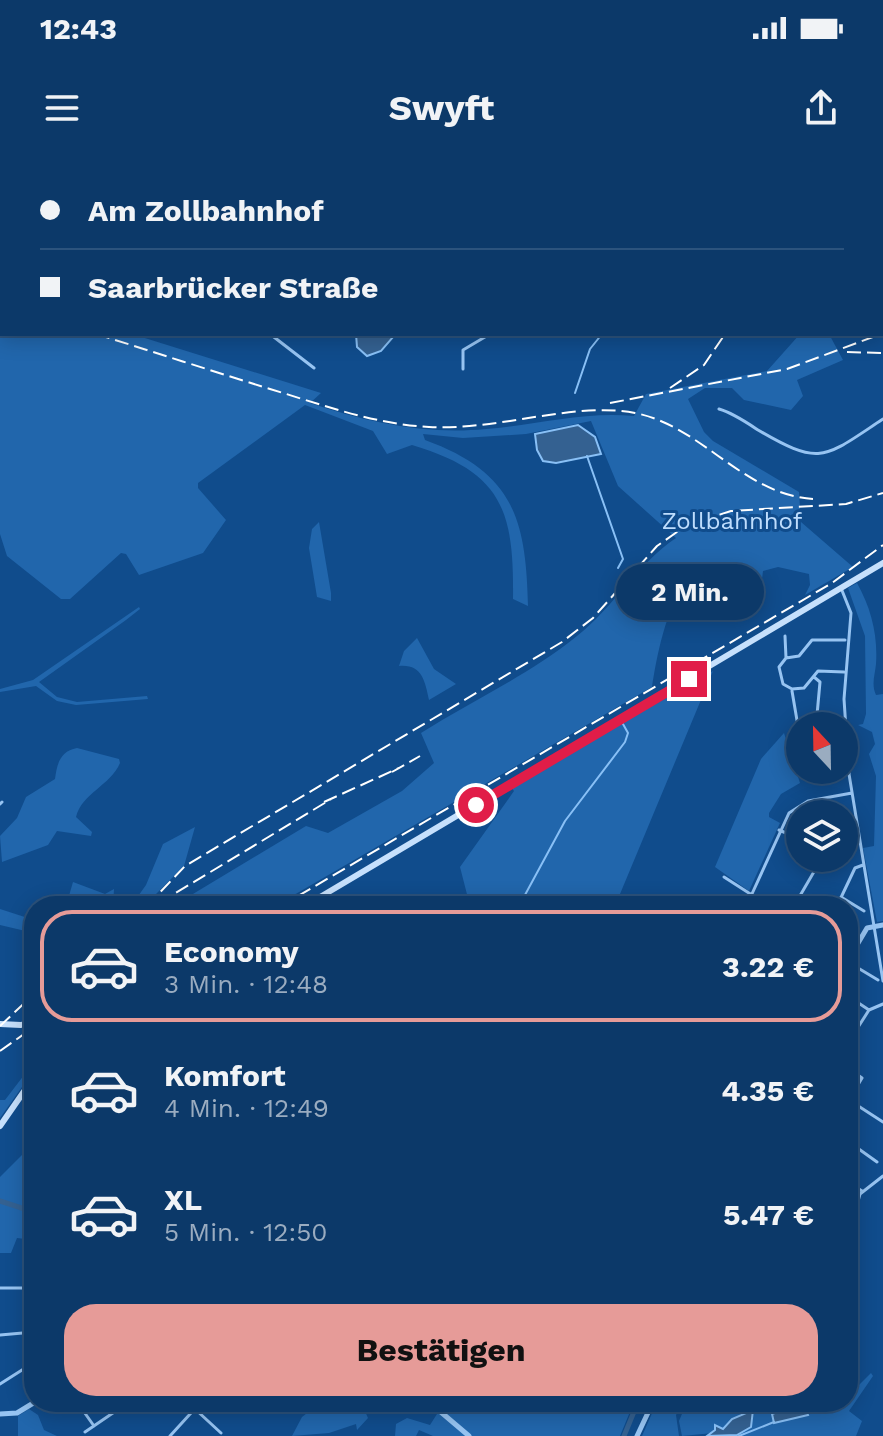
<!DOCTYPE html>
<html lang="de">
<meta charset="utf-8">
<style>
:root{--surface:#0c3969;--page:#15406f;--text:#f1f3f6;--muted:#9aacc0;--line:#2c537d;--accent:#e69b98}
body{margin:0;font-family:"Work Sans",sans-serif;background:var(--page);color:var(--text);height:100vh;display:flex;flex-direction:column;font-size:30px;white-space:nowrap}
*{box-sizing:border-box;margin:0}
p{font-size:26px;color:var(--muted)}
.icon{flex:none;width:44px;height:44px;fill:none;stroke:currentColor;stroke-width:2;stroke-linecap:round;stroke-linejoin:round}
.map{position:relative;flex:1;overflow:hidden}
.side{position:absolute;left:24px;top:736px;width:834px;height:516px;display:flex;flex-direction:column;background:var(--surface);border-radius:32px;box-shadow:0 4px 20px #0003,0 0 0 2px var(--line)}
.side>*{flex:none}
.hud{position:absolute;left:0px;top:0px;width:884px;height:176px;box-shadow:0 4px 20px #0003,0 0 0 2px var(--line);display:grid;align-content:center;height:176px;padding:0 40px;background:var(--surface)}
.needle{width:52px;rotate:338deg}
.tools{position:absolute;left:786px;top:552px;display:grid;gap:16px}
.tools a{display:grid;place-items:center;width:72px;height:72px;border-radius:50%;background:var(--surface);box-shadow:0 4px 20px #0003,0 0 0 2px var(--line);font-size:40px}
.end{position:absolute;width:36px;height:36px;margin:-18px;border:10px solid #e11d48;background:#fff;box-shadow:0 0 0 4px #fff}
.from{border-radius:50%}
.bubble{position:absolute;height:56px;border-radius:28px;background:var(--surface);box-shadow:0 4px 20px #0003,0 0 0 2px var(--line);font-size:26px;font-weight:700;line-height:56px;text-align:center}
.hud b{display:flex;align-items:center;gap:28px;height:76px;font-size:30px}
.hud b+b{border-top:2px solid var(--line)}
.hud i{width:20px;height:20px;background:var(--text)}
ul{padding:14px 0 0;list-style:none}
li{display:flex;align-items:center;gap:24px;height:112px;margin:0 16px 12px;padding:0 24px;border:4px solid transparent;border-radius:32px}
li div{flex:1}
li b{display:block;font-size:30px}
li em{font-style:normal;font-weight:700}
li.current{border-color:var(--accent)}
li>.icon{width:72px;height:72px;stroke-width:1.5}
.primary-button{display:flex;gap:16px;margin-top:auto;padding:16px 40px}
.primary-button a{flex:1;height:92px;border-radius:32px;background:var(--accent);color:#111;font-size:32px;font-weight:700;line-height:92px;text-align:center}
.status{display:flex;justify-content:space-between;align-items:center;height:56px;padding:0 40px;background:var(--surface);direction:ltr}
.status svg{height:22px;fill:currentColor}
header{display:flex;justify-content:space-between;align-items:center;height:104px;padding:0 40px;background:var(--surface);font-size:36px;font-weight:700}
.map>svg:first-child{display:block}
.green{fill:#2166ac;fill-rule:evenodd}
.water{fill:#346191;stroke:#89c0f6;stroke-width:2}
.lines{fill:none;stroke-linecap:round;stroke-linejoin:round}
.stream{stroke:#89c0f6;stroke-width:2}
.river{stroke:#346191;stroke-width:5}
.minor{stroke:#97c4f2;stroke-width:3}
.tertiary{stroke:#97c4f2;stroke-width:5}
.secondary{stroke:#c6e0fc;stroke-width:6}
.primary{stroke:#e3efff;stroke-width:8}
.rail{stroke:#fff;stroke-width:2;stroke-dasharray:14 6;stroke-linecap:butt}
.route{stroke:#e11d48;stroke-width:10}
.labels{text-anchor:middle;stroke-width:6;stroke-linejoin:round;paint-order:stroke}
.park-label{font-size:24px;fill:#beddfd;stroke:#104c8c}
</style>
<div class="status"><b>12:43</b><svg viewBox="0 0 49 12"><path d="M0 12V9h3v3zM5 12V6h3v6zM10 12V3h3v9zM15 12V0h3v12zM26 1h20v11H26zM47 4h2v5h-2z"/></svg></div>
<header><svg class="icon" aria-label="menu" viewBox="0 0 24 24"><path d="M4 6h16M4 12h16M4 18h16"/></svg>Swyft<svg class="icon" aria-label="share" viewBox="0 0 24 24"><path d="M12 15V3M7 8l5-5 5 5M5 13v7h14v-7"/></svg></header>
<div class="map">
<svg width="883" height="1276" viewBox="0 0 883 1276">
<rect width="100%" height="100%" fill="#104c8c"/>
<!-- green -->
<path class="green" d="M0,127L2,174H132L321,233L310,243C367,262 425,275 486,269C536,265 585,251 634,256L646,234L767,211L800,174H829L843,200L797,220L803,236L791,250L744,240L732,228H705L688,239L704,272L713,281L799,332L801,362L853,407L805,435L810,425L809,414L778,407L763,411L761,427L748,439C735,438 729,423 716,422C706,421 695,420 686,427C666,444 656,501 652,527L275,746H173L306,666L328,673L402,631L434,603L421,573C473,540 529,515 577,476C614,447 637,404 676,378L618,326L591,261L526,274L463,278L423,274L425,280C513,312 526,358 528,446L513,439C514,351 503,312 412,285L387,294L373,271L305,245L198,323V328L226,360L203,393L139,415L126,394L121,393L70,439H61L7,396L0,374Z
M319,362L331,433V441L317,437L309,388L312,369Z
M857,423C871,448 878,475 876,504C875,515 871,524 876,535L883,534V761L877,762L863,688L874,686L876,616L869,594L875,584L872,572L858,565L863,564L866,554L865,476L848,428Z
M139,447L140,449L126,460L39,522L57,537L77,542L147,536L148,539L76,545L57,541L36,526L0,532V529L33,520Z
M417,478L434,509L456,524L429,540C425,521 422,504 399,506L404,491Z
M713,511L615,746H470L460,707L514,631L511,627Z
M784,573L800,623L781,634L769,653V657L780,663L749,731L715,707L761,599Z
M77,588L119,599L120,603C110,626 82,633 76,657L92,672L91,676L57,671L48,685L2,702L0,676L17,658L26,637L55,619C57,604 60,591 77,588Z
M195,667L184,706L144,746H131L146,725L163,684Z
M73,722L105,734L114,729L113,746H66Z
M0,749L34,760V773L0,765Z
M34,902V910L0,958V940H5Z
M34,983V1080L17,1078L11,1093H0V1017Z
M871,1213L873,1216L849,1251L862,1261L856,1276H727L750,1267L743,1252L723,1269L715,1265L713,1273L682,1276L679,1261L687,1242H764L767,1250L801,1242H848V1231L854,1230ZM803,1243L807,1256L774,1262V1253Z
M321,1242L363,1247L368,1258L357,1270L356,1264L329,1273L292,1276L302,1257Z
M426,1242L467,1276H433L419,1270L416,1276H395L396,1264L407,1258L430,1265L437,1254Z
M430,1242H634L620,1276H471Z
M657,1242L680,1247L676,1255L679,1276H642Z
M29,1249L38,1255L44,1270L57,1276H18V1256Z"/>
<!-- water -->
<path class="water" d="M356,174H394V176L381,191L367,196L357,187Z
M578,265L595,277L601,294L556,303L543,301L537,290L535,274Z
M803,1243L808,1255L774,1263L772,1254Z
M753,1250L751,1267L737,1275L707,1276L715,1270V1265L723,1269L732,1259Z"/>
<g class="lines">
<!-- stream -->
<path class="stream" d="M575,233L590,189L602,174
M587,296L623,399L618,408
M519,746L565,661L625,582L628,573L623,564
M739,1276L774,1262"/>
<!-- river -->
<path class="river" d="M0,1041L34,1052
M624,1276L638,1242"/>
<!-- minor -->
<path class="minor" d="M18,2V0
M211,2L212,0
M641,2L642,0
M832,2L833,0
M876,2L877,0
M0,59L2,53
M270,174L314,208
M463,209V190L490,174
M719,249C733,253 746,262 758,270C821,307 824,298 883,259
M841,428L851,453L844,539L849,614L883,821
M785,476L786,498
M844,512L818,511L804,528L792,529L783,524L779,507L786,498L799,496L812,480H845
M814,517L820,522L817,555L820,566
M792,531L800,578
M0,644L2,642
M779,670L800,679
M844,692L852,693
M724,717L769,746
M751,736L789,653L808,641L852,633
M841,737L864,751
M794,746L822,698
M837,746L855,708L863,705
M848,802L878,820
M848,836L869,850
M848,883L869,850L883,844
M848,908L862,918L849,940
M849,940L883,962
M848,996L856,987L877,1002
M848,1022L862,1031
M848,1077L860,1034L883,1016
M0,1128H34
M0,1175L34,1172
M0,1224L33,1203
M77,1242L94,1266
M195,1249L221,1273
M85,1272L129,1242
M170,1276L201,1242"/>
<!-- tertiary -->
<path class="tertiary" d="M848,800L867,768L883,765
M429,1242L469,1276
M0,1254L17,1253L35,1242
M637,1276L653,1242"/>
<!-- secondary -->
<path class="secondary" d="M305,746L883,403
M0,864L21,865L34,861
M0,966L34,917"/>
<!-- primary -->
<path class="primary" d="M717,0L722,2
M729,0L735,2
M882,70L883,71"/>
<!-- rail -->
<path class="rail" d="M0,144H2
M882,155L883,154
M96,174C154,192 212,211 270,229C323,245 374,264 429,267C497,271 575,241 635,253C702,266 742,334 813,339
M847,192L883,193
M670,228L704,205L725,174
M610,243L787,209L881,174
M392,612L420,596
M324,642L399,608
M159,743L333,638
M147,746L185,706L562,482L593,458L657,386L687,365L731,351L846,344L883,333
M171,746L187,740
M281,746L832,423L883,385
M0,866L34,834
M0,891L34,867"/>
</g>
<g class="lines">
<!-- route -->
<path class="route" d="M476,645L689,519"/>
</g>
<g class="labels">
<!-- park labels -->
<g class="park-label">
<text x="732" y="369">Zollbahnhof</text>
</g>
</g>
</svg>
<div class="tools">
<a><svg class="needle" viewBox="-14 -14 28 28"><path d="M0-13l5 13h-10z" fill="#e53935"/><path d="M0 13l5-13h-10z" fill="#9aacc0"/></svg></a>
<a><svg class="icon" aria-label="layers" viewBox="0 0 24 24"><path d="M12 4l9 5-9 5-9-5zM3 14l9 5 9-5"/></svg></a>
</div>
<i class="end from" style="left:476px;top:645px"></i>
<i class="end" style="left:689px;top:519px"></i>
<div class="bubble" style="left:616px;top:404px;width:148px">2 Min.</div>
<div class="hud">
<b><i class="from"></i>Am Zollbahnhof</b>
<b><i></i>Saarbrücker Straße</b>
</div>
<section class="side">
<ul>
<li class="current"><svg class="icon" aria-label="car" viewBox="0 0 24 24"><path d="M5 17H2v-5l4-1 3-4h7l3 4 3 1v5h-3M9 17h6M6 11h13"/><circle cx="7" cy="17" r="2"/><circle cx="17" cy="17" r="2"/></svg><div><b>Economy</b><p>3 Min. · 12:48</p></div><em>3.22 €</em></li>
<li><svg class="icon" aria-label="car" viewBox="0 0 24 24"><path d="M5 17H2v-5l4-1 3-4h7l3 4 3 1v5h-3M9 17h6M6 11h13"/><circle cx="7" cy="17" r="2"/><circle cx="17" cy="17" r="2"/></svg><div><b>Komfort</b><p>4 Min. · 12:49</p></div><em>4.35 €</em></li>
<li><svg class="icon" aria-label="car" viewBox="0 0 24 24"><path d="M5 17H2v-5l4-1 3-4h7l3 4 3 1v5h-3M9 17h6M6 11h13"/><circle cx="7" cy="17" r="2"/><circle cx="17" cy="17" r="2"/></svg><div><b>XL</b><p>5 Min. · 12:50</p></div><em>5.47 €</em></li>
</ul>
<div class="primary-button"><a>Bestätigen</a></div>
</section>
</div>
